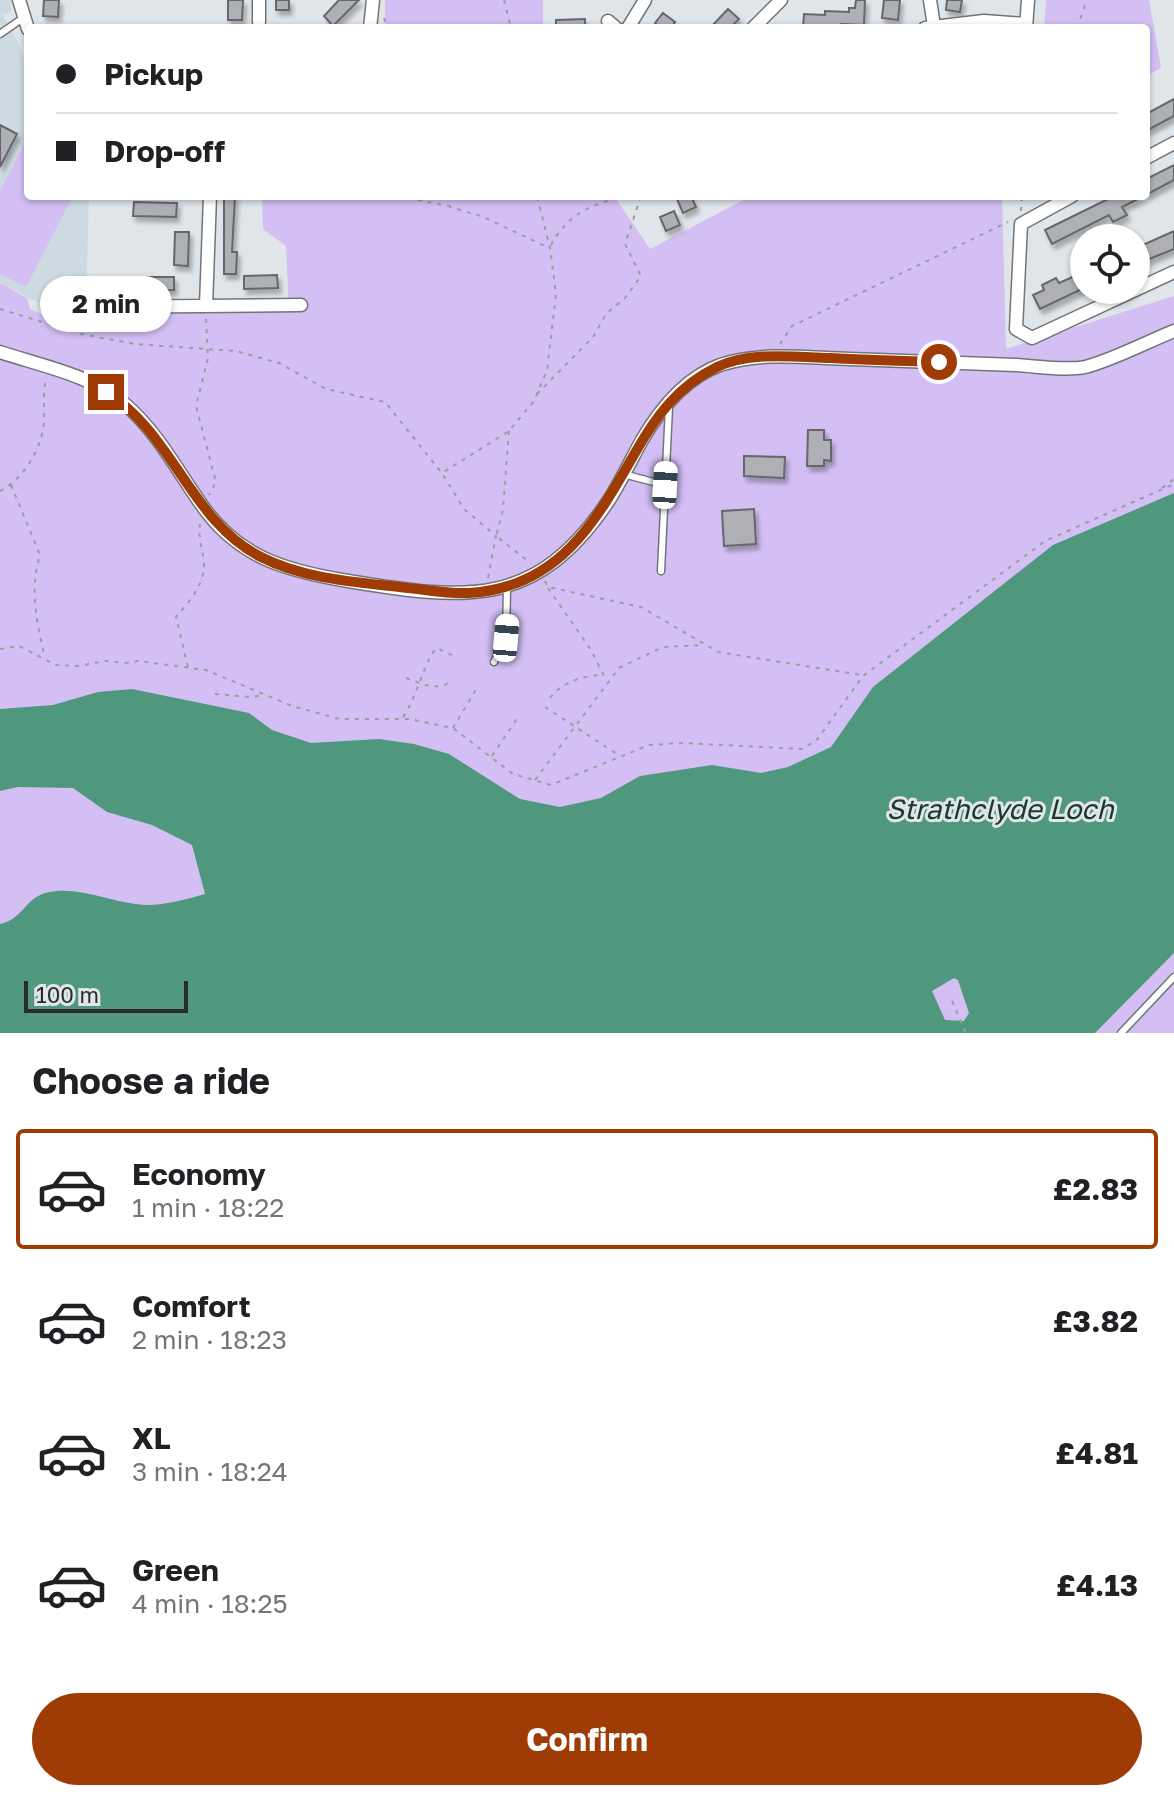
<!DOCTYPE html>
<meta charset="utf-8">
<style>
:root{--surface:#fff;--page:#f2f2f2;--text:#202124;--muted:#757577;--line:#e0e0e0;--accent:#9f3b05}
body{margin:0;font-family:"Golos Text",sans-serif;background:var(--page);color:var(--text);height:100vh;display:flex;flex-direction:column;font-size:30px;white-space:nowrap}
*{box-sizing:border-box;margin:0}
p{font-size:26px;color:var(--muted)}
.icon{flex:none;width:44px;height:44px;fill:none;stroke:currentColor;stroke-width:2;stroke-linecap:round;stroke-linejoin:round}
.map{position:relative;height:1033px;overflow:hidden}
.details{display:flex;flex-direction:column;background:var(--surface);flex:1}
.details>*{flex:none}
.top-card{position:absolute;left:24px;top:24px;width:1126px;height:176px;border-radius:8px;box-shadow:0 2px 6px #0004;display:grid;align-content:center;height:176px;padding:0 32px;background:var(--surface)}
.buttons{position:absolute;left:1070px;top:224px;display:grid;gap:16px}
.buttons a{display:grid;place-items:center;width:80px;height:80px;border-radius:50%;background:var(--surface);box-shadow:0 2px 6px #0004;font-size:40px}
.scale{position:absolute;left:24px;bottom:20px;width:164px;box-sizing:border-box;padding-left:8px;border:4px solid #282a2b;border-top:0;font-size:22px;line-height:28px;white-space:nowrap;color:#282a2b;-webkit-text-stroke:6px #e0e5e9;paint-order:stroke}
.end{position:absolute;width:36px;height:36px;margin:-18px;border:10px solid #9f3b05;background:#fff;box-shadow:0 0 0 4px #fff}
.from{border-radius:50%}
.bubble{position:absolute;height:56px;border-radius:28px;background:var(--surface);box-shadow:0 2px 6px #0004;font-size:26px;font-weight:700;line-height:56px;text-align:center}
.car{position:absolute;width:24px;height:48px;margin:-24px -12px;border-radius:10px;box-shadow:0 0 6px 2px #0007;background:linear-gradient(#fff 24%,#345 0 40%,#fff 0 76%,#345 0 86%,#fff 0)}
.top-card b{display:flex;align-items:center;gap:28px;height:76px;font-size:30px}
.top-card b+b{border-top:2px solid var(--line)}
.top-card i{width:20px;height:20px;background:var(--text)}
ul{padding:0;list-style:none}
li{display:flex;align-items:center;gap:24px;height:120px;margin:0 16px 12px;padding:0 16px;border:4px solid transparent;border-radius:8px}
li div{flex:1}
li b{display:block;font-size:30px}
li em{font-style:normal;font-weight:700}
li.on{border-color:var(--accent)}
li>.icon{width:72px;height:72px;stroke-width:1.5}
h2{padding:0 32px;font-size:36px;line-height:96px}
.action{display:flex;gap:16px;margin-top:auto;padding:16px 32px}
.action a{flex:1;height:92px;border-radius:48px;background:var(--accent);color:#fff;font-size:32px;font-weight:700;line-height:92px;text-align:center}
.map>svg:first-child{display:block}
.built{fill:#cedae2}
.green{fill:#d3bff4}
.water{fill:#4f987e;fill-rule:evenodd}
.building{fill:#aeb0b5;stroke:#65676b;stroke-width:2;filter:url(#shadow)}
.lines{fill:none;stroke-linecap:round;stroke-linejoin:round}
.lane-casing{stroke:#717578;stroke-width:9}
.street-casing{stroke:#717578;stroke-width:15}
.path{stroke:#9a9da0;stroke-width:2;stroke-dasharray:4 6;stroke-linecap:butt}
.lane{stroke:#fff;stroke-width:6}
.street{stroke:#fff;stroke-width:12}
.route{stroke:#9f3b05;stroke-width:10}
.labels{text-anchor:middle;stroke-width:6;stroke-linejoin:round;paint-order:stroke}
.water-label{font-size:28px;font-style:italic;fill:#17392e;stroke:#e0e5e9}
</style>
<div class="map">
<svg width="1174" height="1033" viewBox="0 0 1174 1033">
<defs>
<filter id="shadow"><feDropShadow dx="3" dy="5" stdDeviation="2" flood-color="#0004"/></filter>
</defs>
<rect width="100%" height="100%" fill="#e0e5e9"/>
<!-- built -->
<path class="built" d="M0,0H11V11L3,15L20,46L28,73V196H89L86,298L39,303L0,283Z"/>
<!-- green -->
<path class="green" d="M385,0H543V28H385Z
M1046,0H1149L1161,68L1146,76V28H1044Z
M24,144L28,146V196H73L26,287L0,274V191Z
M262,196H614L650,249L751,196H1002L1006,349L1174,296V1033H0V283L27,298L30,309L41,314L289,311L286,246L263,229Z"/>
<!-- water -->
<path class="water" d="M1174,493V953L1095,1033H0V924C27,918 24,893 57,891C86,889 115,903 144,905C162,906 188,899 205,894L192,845L152,825L107,812L73,788L18,787L0,791V709L53,705L98,692L132,689L249,713L272,730L311,743L379,739L414,744L449,754L520,799L560,807L601,798L640,776L712,765L761,773L788,767L831,747L873,687L1053,545ZM954,978L958,980L969,1013L964,1021L945,1020L932,991Z"/>
<!-- building -->
<path class="building" d="M44,0H59L58,17L43,16Z
M228,0H243L242,20H228Z
M276,0H289V10H276Z
M339,0H359L333,26L324,16Z
M856,0H865L864,25L841,24L840,27L803,28L804,14L825,15V11L849,12V8H855Z
M884,0H900L898,20L882,18Z
M947,0H962L960,12L946,10Z
M728,9L739,19L730,28H710Z
M663,13L675,22L671,28H661L655,23Z
M585,19V28H556V20Z
M1174,99V116L1146,131V114Z
M0,125L17,134L0,167Z
M1174,165V180L1146,195V179Z
M224,196H235L232,252H237L236,274H224Z
M683,196H691L696,207L683,213L677,199Z
M1114,196H1144L1122,207L1127,215L1113,222L1109,215L1052,244L1045,230Z
M134,202L177,203L176,217L133,216Z
M674,211L680,225L666,231L660,217Z
M1174,231V249L1142,262L1136,248Z
M175,232H189L188,266L174,265Z
M1084,272V288L1040,309L1033,295L1044,290L1042,285L1056,278L1059,283Z
M277,275L278,288L244,289V276Z
M95,277H174V290L95,291Z
M808,430H824V440H831V461L824,460V466H807Z
M744,456L785,457L784,478L744,476Z
M754,509L756,544L724,546L722,511Z"/>
<g class="lines">
<!-- lane casing -->
<g class="lane-casing">
<path id="lane" d="M0,34L23,18
M623,474L665,485
M661,571L669,407
M494,662L506,638L507,588
M1121,1033L1174,977"/>
</g>
<!-- street casing -->
<g class="street-casing">
<path id="street" d="M19,0L28,29
M930,0L934,26
M608,21L616,28
M259,22V0
M370,28L373,0
M628,28L645,0
M753,28L781,0
M925,28L984,21L1026,24
M1026,28L1028,0
M1146,158L1174,143
M1072,196L1021,224L1016,329L1032,338L1174,272
M206,306L210,196
M85,307L301,305
M0,352C42,366 92,375 126,405C158,433 177,470 201,504C238,558 287,571 348,581C465,600 536,610 609,500C621,481 631,460 642,440C660,409 685,378 720,365C762,351 808,358 850,359C905,361 961,363 1016,365C1035,366 1066,371 1085,367C1110,361 1149,341 1174,331"/>
</g>
<!-- path -->
<path class="path" d="M504,0L511,28
M384,18L387,28
M1077,28L1087,0
M398,196L448,206
M444,196L450,207L481,216L547,247
M1021,211L1022,196
M551,245C569,212 593,204 627,196
M0,309L75,332
M81,318L76,333L135,344L236,351L279,363L326,389L385,402L441,472
M206,319L208,358L196,406L216,482L209,495
M780,344L792,326L1008,222
M537,394L593,337L606,314L625,298L641,276L625,244L641,196
M509,431L503,510L496,536L528,561
M11,485L40,555C29,590 37,623 45,658
M1162,488L1174,479
M0,491C22,480 39,453 43,429C46,412 41,393 47,377
M488,578L496,536L464,509L442,473L509,431L534,401L547,370L556,294L550,248L537,196
M545,581L548,587L641,607L718,652L862,675
M548,588L591,650L606,680
M0,649L19,646L56,665L78,666L105,661L125,663L138,661L206,670L292,706L340,719H409L453,728L513,774L551,785L649,745L683,743L801,749L816,741L863,676L1045,541L1174,484
M188,667L176,617C189,602 206,583 204,561C202,548 198,538 200,524
M406,678L425,685L442,687L451,681
M215,694L250,697L265,695
M550,698C562,682 582,676 601,675
M545,707L620,756
M403,717C416,700 426,656 437,648L452,655
M453,728L477,688
M492,756L520,714
M535,780L619,668L663,647L703,645
M952,1001L966,1033"/>
<!-- lane -->
<use href="#lane" class="lane"/>
<!-- street -->
<use href="#street" class="street"/>
</g>
<g class="lines">
<!-- route -->
<path class="route" d="M106,392C174,434 190,521 261,557C306,580 359,582 408,588C428,590 449,594 469,593C558,588 595,523 635,453C656,416 678,386 717,367C751,351 794,357 830,358C867,360 903,361 939,362"/>
</g>
<g class="labels">
<!-- water labels -->
<g class="water-label">
<text x="1000" y="819">Strathclyde Loch</text>
</g>
</g>
</svg>
<div class="buttons">
<a><svg class="icon" aria-label="locate" viewBox="0 0 24 24"><circle cx="12" cy="12" r="6"/><path d="M12 2v4M12 18v4M2 12h4M18 12h4"/></svg></a>
</div>
<div class="scale">100 m</div>
<i class="end from" style="left:939px;top:362px"></i>
<i class="end" style="left:106px;top:392px"></i>
<div class="bubble" style="left:40px;top:276px;width:132px">2 min</div>
<i class="car" style="left:665px;top:485px;rotate:3deg"></i>
<i class="car" style="left:506px;top:638px;rotate:5deg"></i>
<div class="top-card">
<b><i class="from"></i>Pickup</b>
<b><i></i>Drop-off</b>
</div>
</div>
<section class="details">
<h2>Choose a ride</h2>
<ul>
<li class="on"><svg class="icon" aria-label="car" viewBox="0 0 24 24"><path d="M5 17H2v-5l4-1 3-4h7l3 4 3 1v5h-3M9 17h6M6 11h13"/><circle cx="7" cy="17" r="2"/><circle cx="17" cy="17" r="2"/></svg><div><b>Economy</b><p>1 min · 18:22</p></div><em>£2.83</em></li>
<li><svg class="icon" aria-label="car" viewBox="0 0 24 24"><path d="M5 17H2v-5l4-1 3-4h7l3 4 3 1v5h-3M9 17h6M6 11h13"/><circle cx="7" cy="17" r="2"/><circle cx="17" cy="17" r="2"/></svg><div><b>Comfort</b><p>2 min · 18:23</p></div><em>£3.82</em></li>
<li><svg class="icon" aria-label="car" viewBox="0 0 24 24"><path d="M5 17H2v-5l4-1 3-4h7l3 4 3 1v5h-3M9 17h6M6 11h13"/><circle cx="7" cy="17" r="2"/><circle cx="17" cy="17" r="2"/></svg><div><b>XL</b><p>3 min · 18:24</p></div><em>£4.81</em></li>
<li><svg class="icon" aria-label="car" viewBox="0 0 24 24"><path d="M5 17H2v-5l4-1 3-4h7l3 4 3 1v5h-3M9 17h6M6 11h13"/><circle cx="7" cy="17" r="2"/><circle cx="17" cy="17" r="2"/></svg><div><b>Green</b><p>4 min · 18:25</p></div><em>£4.13</em></li>
</ul>
<div class="action"><a>Confirm</a></div>
</section>
